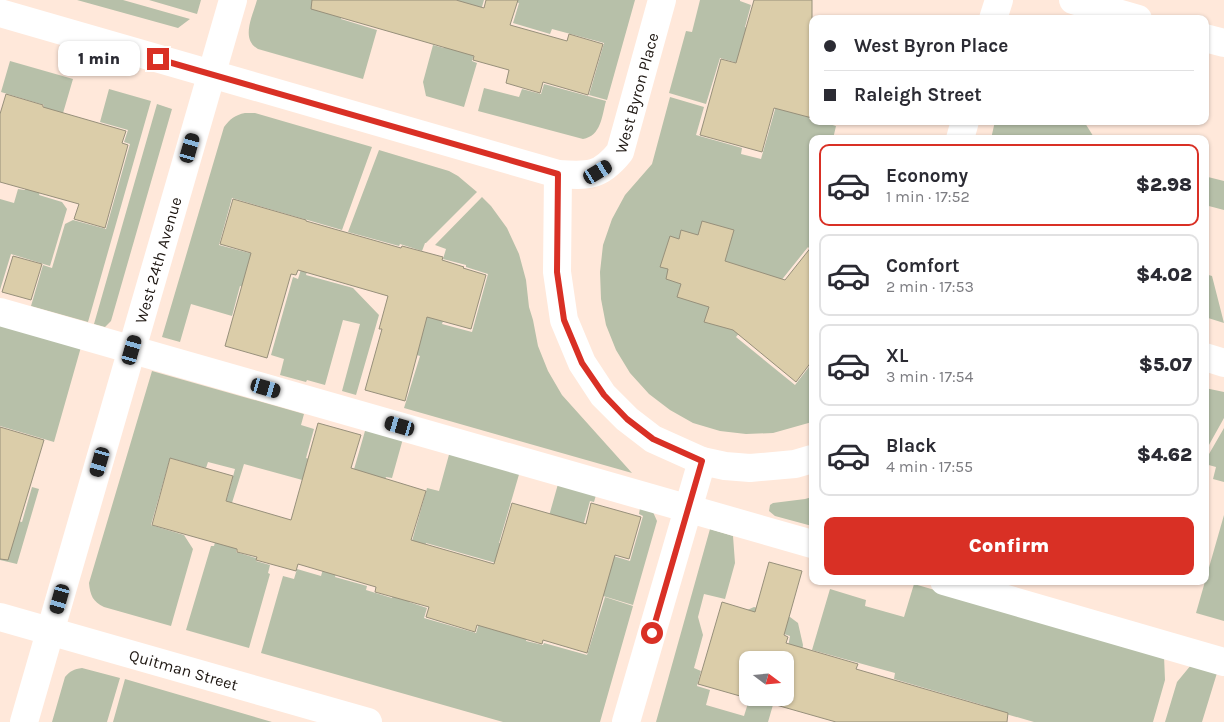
<!DOCTYPE html>
<meta charset="utf-8">
<style>
:root{--surface:#fff;--page:#f7f7f7;--text:#2b2b33;--muted:#7c7c81;--line:#e1e1e2;--accent:#d93025}
body{margin:0;font-family:Karla,sans-serif;background:var(--page);color:var(--text);height:100vh;display:flex;flex-direction:column;font-size:19px;white-space:nowrap}
*{box-sizing:border-box;margin:0}
p{font-size:16px;color:var(--muted)}
.icon{flex:none;width:28px;height:28px;fill:none;stroke:currentColor;stroke-width:2;stroke-linecap:round;stroke-linejoin:round}
.map{position:relative;flex:1;overflow:hidden}
.details{position:absolute;left:809px;top:135px;width:400px;height:450px;display:flex;flex-direction:column;background:var(--surface);border-radius:10px;box-shadow:0 1px 4px #0004}
.details>*{flex:none}
.guide{position:absolute;left:809px;top:15px;width:400px;height:110px;border-radius:10px;box-shadow:0 1px 4px #0004;display:grid;align-content:center;height:110px;padding:0 15px;background:var(--surface)}
.needle{width:32px;rotate:106deg}
.fabs{position:absolute;left:739px;top:651px;display:grid;gap:10px}
.fabs a{display:grid;place-items:center;width:55px;height:55px;border-radius:10px;background:var(--surface);box-shadow:0 1px 4px #0004;font-size:25px}
.end{position:absolute;width:22px;height:22px;margin:-11px;border:6px solid #d93025;background:#fff;box-shadow:0 0 0 2px #fff}
.from{border-radius:50%}
.bubble{position:absolute;height:35px;border-radius:10px;background:var(--surface);box-shadow:0 1px 4px #0004;font-size:16px;font-weight:800;line-height:35px;text-align:center}
.car{position:absolute;width:15px;height:30px;margin:-15px -8px;border-radius:6px;box-shadow:0 0 4px 1px #0007;background:linear-gradient(#222 24%,#8ab4d8 0 40%,#222 0 76%,#8ab4d8 0 86%,#222 0)}
.guide b{display:flex;align-items:center;gap:18px;height:48px;font-size:19px}
.guide b+b{border-top:1px solid var(--line)}
.guide i{width:12px;height:12px;background:var(--text)}
ul{padding:9px 0 0;list-style:none}
li{display:flex;align-items:center;gap:15px;height:82px;margin:0 10px 8px;padding:0 5px;border:2px solid var(--line);border-radius:10px}
li div{flex:1}
li b{display:block;font-size:19px}
li em{font-style:normal;font-weight:800}
li.selected{border-color:var(--accent)}
li>.icon{width:45px;height:45px;stroke-width:1.5}
.cta{display:flex;gap:10px;margin-top:auto;padding:10px 15px}
.cta a{flex:1;height:58px;border-radius:10px;background:var(--accent);color:#fff;font-size:20px;font-weight:800;line-height:58px;text-align:center}
.map>svg:first-child{display:block}
.green{fill:#b7c0a9}
.building{fill:#dbcda9;stroke:#97907b;fill-rule:evenodd}
.lines{fill:none;stroke-linecap:round;stroke-linejoin:round}
.minor{stroke:#fff;stroke-width:28}
.route{stroke:#d93025;stroke-width:6}
.labels{text-anchor:middle;stroke-width:4;stroke-linejoin:round;paint-order:stroke}
.street-label{font-size:16px;fill:#1e1712;stroke:#fef9f6}
</style>
<div class="map">
<svg width="1224" height="722" viewBox="0 0 1224 722">
<rect width="100%" height="100%" fill="#ffe8da"/>
<!-- green -->
<path class="green" d="M77,0H123L190,19L178,28Z
M149,0H201L197,14Z
M257,0H346L341,19L377,30L363,79L258,49C240,39 253,15 257,0Z
M458,0H484L474,34L479,36L472,61L477,63L464,107L426,96L423,82L433,45L444,48Z
M510,0H635L607,100L589,95L604,43L552,29L550,34L513,23L519,3Z
M700,0H740V1L751,5L745,27L812,67V108L809,119L812,120V121H819L836,126L833,139H812V251L808,247L736,337L795,385L812,363V422L773,433L746,434L720,431L693,423L670,410L649,394L630,373L616,350L606,325L601,299L600,272L603,245L612,219L625,195L652,164L670,97L704,107L696,135L742,148L741,154L761,159L785,74L784,76L720,58L706,104L669,93L686,31L692,32Z
M10,61L73,79L39,195L62,202L67,209L50,266L11,254L0,290V199L14,203L18,189L25,190L45,120L41,118L44,105L1,92Z
M544,84L606,101C602,116 601,136 583,139L478,111L484,88L519,97L522,89L541,94Z
M109,89L151,101L88,322L31,306L43,265L52,268L65,224L73,220L106,229L130,144L124,142L128,130L100,122Z
M157,104L172,109L111,321L105,327L94,324Z
M245,113H255L372,147L342,230L232,198L219,245L253,254L244,287L240,286L232,316L191,304L180,342L162,337L224,127C230,119 235,115 245,113Z
M995,121H1079L1085,123L1095,139H991Z
M379,150L449,171L458,176L477,192L426,243H425L422,251L400,244L399,246L348,232Z
M1208,177L1224,181V210L1205,205V189Z
M482,197L491,206L507,228L519,254L526,280L529,307L533,320L538,346L548,371L562,395L632,473L404,408L420,356L404,351L418,304L446,312L442,324L472,332L488,274L466,267V265L443,259L446,249L435,245Z
M320,226L306,275L353,288L379,315L356,395L342,391L360,324L343,320L325,385L307,380L306,382L280,375L284,359L271,355L293,277L298,279L303,263Z
M1205,274L1212,276L1224,323L1205,317Z
M0,324L81,347L54,442L0,426Z
M152,371L304,414L301,425L314,429L306,458L323,463L317,484L244,464L231,506L248,512L236,552L256,558V561L270,565L268,573L270,574L249,648L186,630L211,546H214L235,469L208,462L206,468L170,458L151,525L184,535L193,549L171,626L104,607C93,602 90,595 89,583Z
M1205,388L1224,392V418L1205,452Z
M367,424L404,435L392,478L386,477L376,511L338,525Z
M1224,428V482L1213,479L1216,467L1205,464V461Z
M450,451L520,471L499,543L508,546L503,565L426,543L409,602L427,608L424,618L476,633L479,623L527,637L526,641L543,645L544,643L587,655L605,597L633,606L600,722H503L261,653L283,576L294,579L297,569L321,576L336,525L349,529L335,577L367,586L366,590L392,598L394,593L397,594L427,488L439,491Z
M558,484L596,495L594,502L590,501L579,541L600,552L630,561L643,516L639,514L640,508L653,512L657,521L633,605L550,580L538,555Z
M32,487L39,489L17,564L0,560V531L18,521L22,522Z
M812,497V526L775,516L769,511L770,505L773,503L805,499Z
M1224,515V621L1196,613Z
M710,529L733,536L735,563L725,599L704,594L698,617L703,635L694,668L701,671L697,686L710,690L706,705L744,716L749,700L761,704L763,698H775L768,722H656Z
M914,584L1164,656L1165,680L1153,722H1034L985,708L986,706L894,679L895,673L812,650L830,589L866,600L865,606L904,617Z
M754,607L790,617L798,623L803,645L802,651L788,647L790,636L775,631L745,611Z
M1191,665L1217,673L1202,722H1165L1177,682Z
M82,668L120,678L107,722H52L65,677C70,671 74,669 82,668Z
M125,679L272,722H113Z"/>
<!-- building -->
<path class="building" d="M312,0H456L484,8L486,0H518L510,25L567,41L569,34L603,44L588,95L543,82L540,93L506,83L509,70L473,60L474,56L311,9Z
M754,0H812V118L774,108L762,152L700,135L721,59L736,63Z
M6,94L43,105V107L126,131L122,143L128,145L105,228L74,219L79,204L0,182V114Z
M233,199L306,220V221L401,248L402,246L443,257L442,260L464,267L463,268L486,275L471,329L427,317L405,401L365,390L382,329H379L388,296L298,270L296,275L291,274L267,358L225,346L251,253L220,244Z
M702,221L734,230L725,261L785,280L812,246V361L796,382L733,330L704,322L709,307L677,297L681,284L666,279L668,269L660,267L670,236L679,239L681,230L698,235Z
M13,256L42,264L31,300L2,292Z
M318,423L361,435L351,468L426,491L411,540L494,564L512,503L586,524L591,503L641,517L629,559L615,555L587,653L543,640L542,644L477,625L475,632L426,617L429,607L375,592L376,587L298,564L296,571L256,560L257,557L237,552V549L152,525L170,458L233,476L226,501L291,520Z
M0,427L44,440L8,560L0,559Z
M769,562L802,571L784,635L788,637L786,643L858,664L856,669L1008,713L1007,722H836L762,701L761,702L698,684L722,602L755,612ZM748,660H785V698H748Z"/>
<g class="lines">
<!-- minor -->
<g class="minor">
<path d="M1073,0L1138,19"/>
<path id="s1" d="M0,13L558,174C588,176 600,177 620,152L662,0"/>
<path d="M993,19L999,0"/>
<path d="M1205,38L1224,43"/>
<path d="M960,139L965,121"/>
<path d="M558,174L557,272L564,320L582,363L603,395L627,419L653,439L702,461L725,466L750,468L795,464L812,459"/>
<path d="M0,312L812,544"/>
<path d="M1205,357L1224,363"/>
<path d="M944,581L1224,662"/>
<path id="s2" d="M0,617L368,722"/>
<path id="s3" d="M24,722L233,0"/>
<path d="M626,722L702,461"/>
</g>
</g>
<g class="lines">
<!-- route -->
<path class="route" d="M158,59L558,174L557,272L564,320L582,363L604,395L627,419L653,439L702,461L652,633"/>
</g>
<g class="labels">
<!-- street labels -->
<g class="street-label">
<text dy="6" stroke="none"><textPath href="#s1" startOffset="712">West Byron Place</textPath></text>
<text dy="6" stroke="none"><textPath href="#s3" startOffset="481">West 24th Avenue</textPath></text>
<text dy="6" stroke="none"><textPath href="#s2" startOffset="191">Quitman Street</textPath></text>
</g>
</g>
</svg>
<div class="fabs">
<a><svg class="needle" viewBox="-14 -14 28 28"><path d="M0-13l5 13h-10z" fill="#e53935"/><path d="M0 13l5-13h-10z" fill="#7c7c81"/></svg></a>
</div>
<i class="end from" style="left:652px;top:633px"></i>
<i class="end" style="left:158px;top:59px"></i>
<div class="bubble" style="left:58px;top:41px;width:82px">1 min</div>
<i class="car" style="left:190px;top:148px;rotate:16deg"></i>
<i class="car" style="left:598px;top:172px;rotate:59deg"></i>
<i class="car" style="left:132px;top:350px;rotate:16deg"></i>
<i class="car" style="left:266px;top:388px;rotate:106deg"></i>
<i class="car" style="left:400px;top:426px;rotate:286deg"></i>
<i class="car" style="left:100px;top:462px;rotate:196deg"></i>
<i class="car" style="left:60px;top:599px;rotate:196deg"></i>
<div class="guide">
<b><i class="from"></i>West Byron Place</b>
<b><i></i>Raleigh Street</b>
</div>
<section class="details">
<ul>
<li class="selected"><svg class="icon" aria-label="car" viewBox="0 0 24 24"><path d="M5 17H2v-5l4-1 3-4h7l3 4 3 1v5h-3M9 17h6M6 11h13"/><circle cx="7" cy="17" r="2"/><circle cx="17" cy="17" r="2"/></svg><div><b>Economy</b><p>1 min · 17:52</p></div><em>$2.98</em></li>
<li><svg class="icon" aria-label="car" viewBox="0 0 24 24"><path d="M5 17H2v-5l4-1 3-4h7l3 4 3 1v5h-3M9 17h6M6 11h13"/><circle cx="7" cy="17" r="2"/><circle cx="17" cy="17" r="2"/></svg><div><b>Comfort</b><p>2 min · 17:53</p></div><em>$4.02</em></li>
<li><svg class="icon" aria-label="car" viewBox="0 0 24 24"><path d="M5 17H2v-5l4-1 3-4h7l3 4 3 1v5h-3M9 17h6M6 11h13"/><circle cx="7" cy="17" r="2"/><circle cx="17" cy="17" r="2"/></svg><div><b>XL</b><p>3 min · 17:54</p></div><em>$5.07</em></li>
<li><svg class="icon" aria-label="car" viewBox="0 0 24 24"><path d="M5 17H2v-5l4-1 3-4h7l3 4 3 1v5h-3M9 17h6M6 11h13"/><circle cx="7" cy="17" r="2"/><circle cx="17" cy="17" r="2"/></svg><div><b>Black</b><p>4 min · 17:55</p></div><em>$4.62</em></li>
</ul>
<div class="cta"><a>Confirm</a></div>
</section>
</div>
